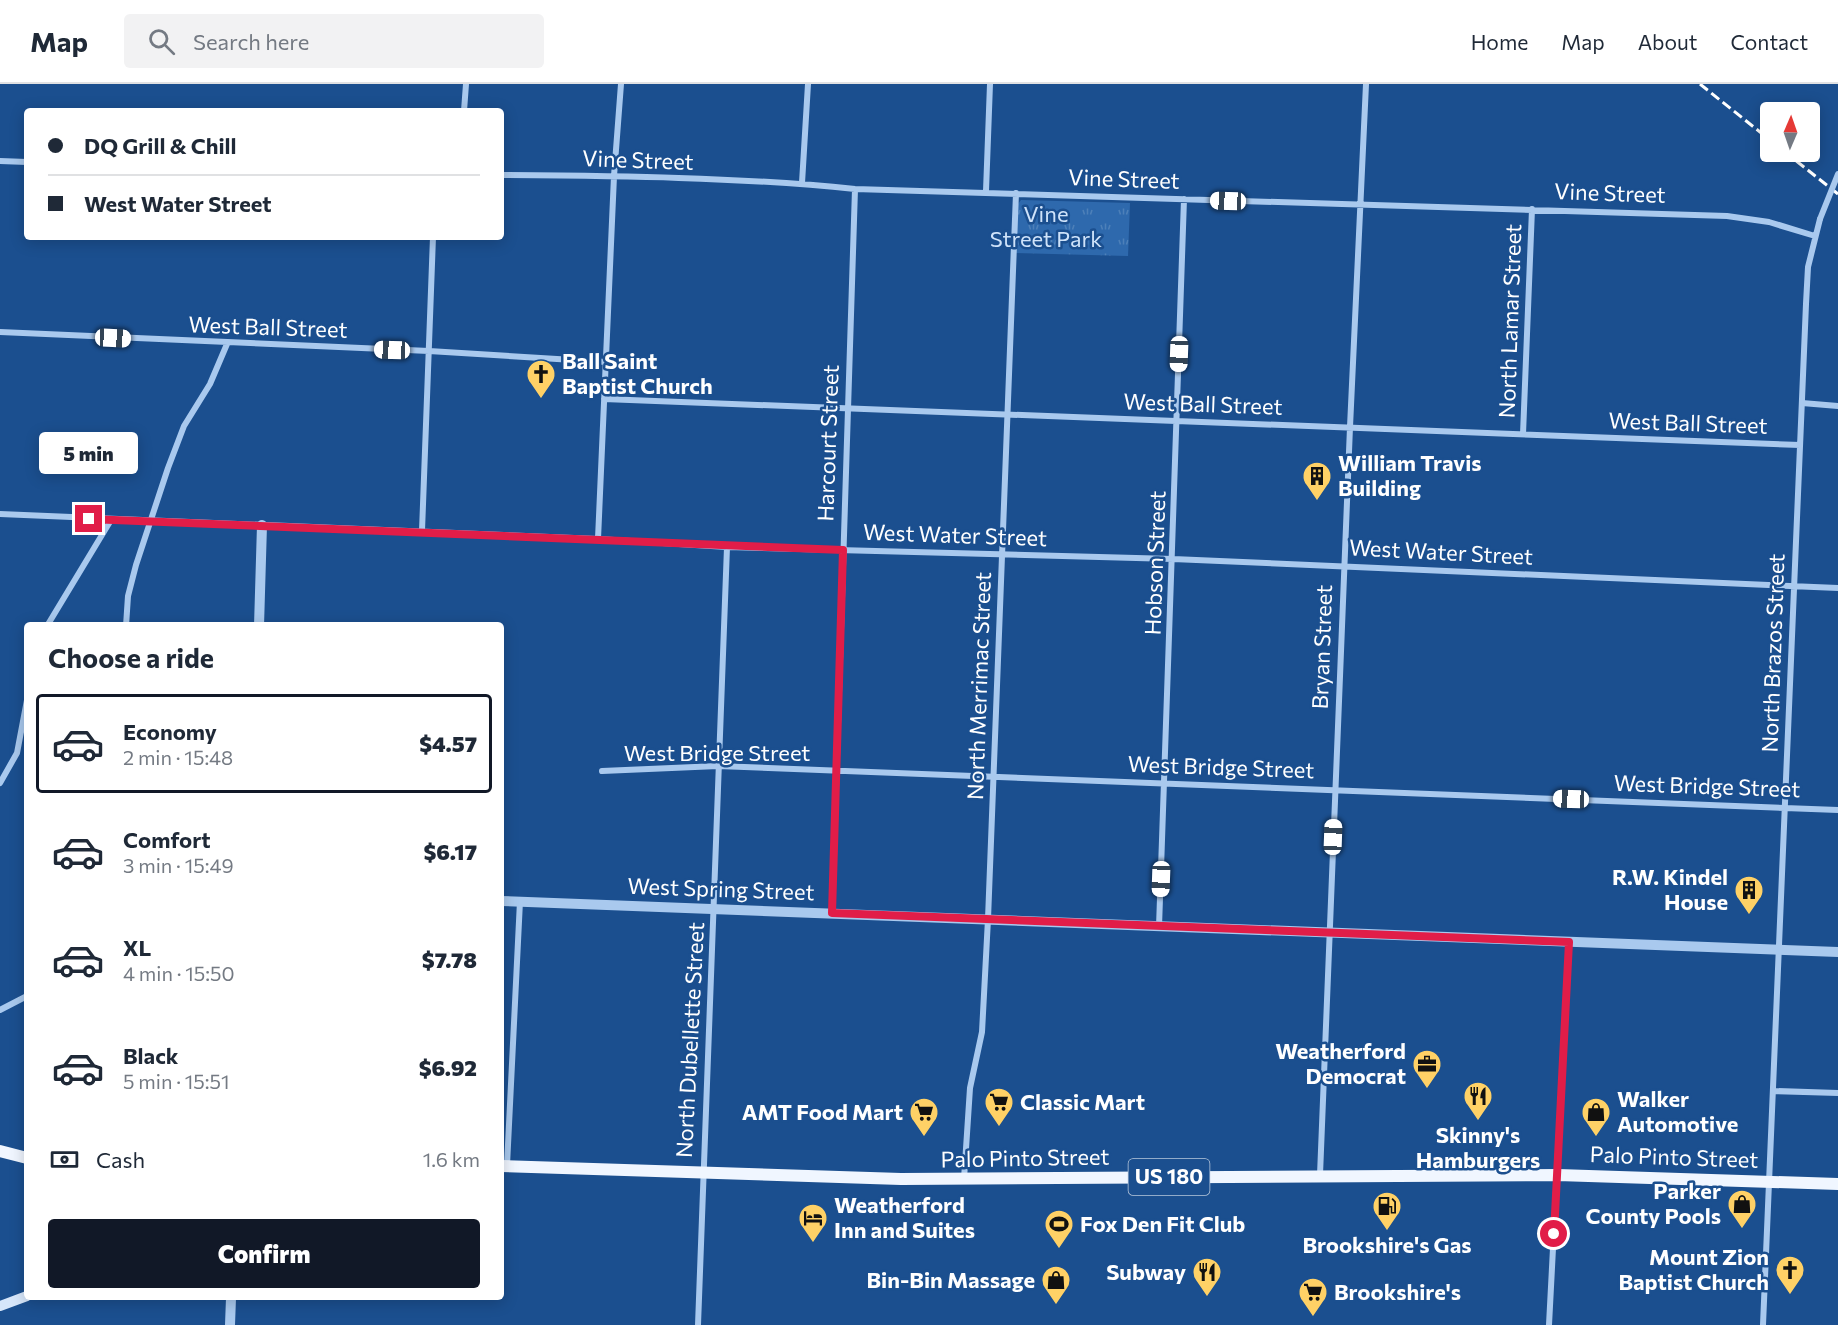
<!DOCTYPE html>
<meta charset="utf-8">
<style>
:root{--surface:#fff;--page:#f2f2f3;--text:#1f2937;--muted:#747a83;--line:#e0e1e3;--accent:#111827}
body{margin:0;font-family:Commissioner,sans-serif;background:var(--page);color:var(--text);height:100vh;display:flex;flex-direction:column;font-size:22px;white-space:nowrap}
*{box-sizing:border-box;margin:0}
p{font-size:20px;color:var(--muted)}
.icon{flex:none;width:33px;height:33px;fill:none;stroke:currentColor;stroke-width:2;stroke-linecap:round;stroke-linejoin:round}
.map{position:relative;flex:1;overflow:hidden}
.side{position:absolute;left:24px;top:538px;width:480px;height:678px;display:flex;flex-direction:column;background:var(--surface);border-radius:6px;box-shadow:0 3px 15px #0003}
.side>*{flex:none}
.top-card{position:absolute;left:24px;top:24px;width:480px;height:132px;border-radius:6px;box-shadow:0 3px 15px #0003;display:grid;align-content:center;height:132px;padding:0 24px;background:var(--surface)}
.needle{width:39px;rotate:2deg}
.tools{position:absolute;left:1760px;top:18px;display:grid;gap:12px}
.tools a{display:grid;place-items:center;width:60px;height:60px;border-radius:6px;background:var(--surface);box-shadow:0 3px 15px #0003;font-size:30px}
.end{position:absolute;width:27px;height:27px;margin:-14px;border:8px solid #e11d48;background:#fff;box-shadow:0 0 0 3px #fff}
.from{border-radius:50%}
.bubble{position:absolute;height:42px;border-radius:6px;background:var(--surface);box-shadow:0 3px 15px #0003;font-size:20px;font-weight:800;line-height:42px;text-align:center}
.car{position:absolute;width:18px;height:36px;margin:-18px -9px;border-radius:8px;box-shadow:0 0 4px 2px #0007;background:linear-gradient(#fff 24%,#345 0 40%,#fff 0 76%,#345 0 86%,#fff 0)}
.top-card b{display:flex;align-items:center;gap:21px;height:57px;font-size:22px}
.top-card b+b{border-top:2px solid var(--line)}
.top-card i{width:15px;height:15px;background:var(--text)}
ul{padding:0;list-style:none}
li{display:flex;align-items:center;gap:18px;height:99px;margin:0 12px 9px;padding:0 12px;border:3px solid transparent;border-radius:6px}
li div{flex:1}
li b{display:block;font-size:22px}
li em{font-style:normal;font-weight:800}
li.active{border-color:var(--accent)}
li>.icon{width:54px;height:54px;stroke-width:1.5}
h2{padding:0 24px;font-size:27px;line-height:72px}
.pay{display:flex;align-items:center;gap:15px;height:66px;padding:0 24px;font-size:22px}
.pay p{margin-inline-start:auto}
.primary-button{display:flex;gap:12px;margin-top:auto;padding:12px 24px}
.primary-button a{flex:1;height:69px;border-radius:6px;background:var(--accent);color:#fff;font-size:24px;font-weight:800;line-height:69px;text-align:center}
header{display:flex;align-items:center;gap:36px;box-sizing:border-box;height:84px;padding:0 30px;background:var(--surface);border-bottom:2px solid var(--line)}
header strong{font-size:28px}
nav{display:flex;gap:33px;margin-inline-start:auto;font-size:21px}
.search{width:420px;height:54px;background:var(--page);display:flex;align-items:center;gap:15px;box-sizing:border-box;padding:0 21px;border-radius:6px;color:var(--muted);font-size:22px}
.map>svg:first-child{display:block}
.park{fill:url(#park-tufts)}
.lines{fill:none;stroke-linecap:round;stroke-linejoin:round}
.minor{stroke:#a9c9ee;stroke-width:6}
.tertiary{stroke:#a9c9ee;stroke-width:10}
.secondary{stroke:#d6e6fa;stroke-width:10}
.primary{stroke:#f0f6ff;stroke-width:12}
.rail{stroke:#fff;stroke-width:3;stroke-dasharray:10 4.5;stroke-linecap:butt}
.minor-bridge{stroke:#a9c9ee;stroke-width:6}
.route{stroke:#e11d48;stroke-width:8}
.labels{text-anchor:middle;stroke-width:5;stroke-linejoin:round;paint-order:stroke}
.shield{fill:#1b4f8f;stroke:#bbcadd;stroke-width:1.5}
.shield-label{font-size:21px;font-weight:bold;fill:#fff}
.street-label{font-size:22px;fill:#fff;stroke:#1b4f8f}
.park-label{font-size:22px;fill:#cfe3fa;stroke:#1b4f8f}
.poi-label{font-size:22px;font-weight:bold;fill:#fff;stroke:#1b4f8f;text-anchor:start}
</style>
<header>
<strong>Map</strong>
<div class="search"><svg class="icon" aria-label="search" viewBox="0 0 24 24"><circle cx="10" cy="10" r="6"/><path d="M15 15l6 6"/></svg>Search here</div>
<nav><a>Home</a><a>Map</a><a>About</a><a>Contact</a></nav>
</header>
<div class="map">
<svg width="1838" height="1241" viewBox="0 0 1838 1241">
<defs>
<pattern id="park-tufts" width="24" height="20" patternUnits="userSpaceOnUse" patternTransform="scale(1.5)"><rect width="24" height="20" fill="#2e69ad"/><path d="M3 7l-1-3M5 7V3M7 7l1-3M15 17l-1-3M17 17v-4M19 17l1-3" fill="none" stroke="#4d80b9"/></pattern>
</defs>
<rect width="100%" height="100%" fill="#1b4f8f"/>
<!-- park -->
<path class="park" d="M1021,116L1130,119L1128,172L1016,169L1018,120Z"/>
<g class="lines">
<!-- minor -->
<path class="minor" d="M464,27L466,0
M0,77L27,78
M501,91C619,92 738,93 855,105L1727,132L1769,138L1815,152
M802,99L808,0
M986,107L990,0
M0,248L429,267L606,278
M604,315L1800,361
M1802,319L1838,322
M1523,350L1532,125
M0,430L598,455L727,463L1173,475L1838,504
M422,447L433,153
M598,455L614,92L621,0
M47,542L111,436
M126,542L128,512L136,481L168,384L184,342L210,300L227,260
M602,687L718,682L1838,726
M0,699L17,669L27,616
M832,829L855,105
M1159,843L1184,115
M0,926L27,912
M1774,1007L1838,1009
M507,1081L520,817
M1320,1091L1350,343L1366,0
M964,1095L970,1004L982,948L988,835L1016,109
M698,1241L727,463
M1549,1241L1569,858
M1763,1241L1806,220L1808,183L1820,135"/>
<!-- tertiary -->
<path class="tertiary" d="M259,542L262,441
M501,817L1838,868
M230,1241L231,1214"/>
<!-- secondary -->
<path class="secondary" d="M0,1222L27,1212"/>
<!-- primary -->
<path class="primary" d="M0,1067L27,1074
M501,1082L901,1095L1558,1091L1838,1100"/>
<!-- rail -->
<path class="rail" d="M1700,0L1770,56
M1785,68L1838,110"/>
<!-- minor-bridge -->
<path class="minor-bridge" d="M1820,135L1838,90"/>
</g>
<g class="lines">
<!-- route -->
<path class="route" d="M89,435L843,466L832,829L1569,858L1554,1150"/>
</g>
<!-- icons -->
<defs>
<g id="church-pin" transform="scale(1.5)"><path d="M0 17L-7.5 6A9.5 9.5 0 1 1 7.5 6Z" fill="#ffd166" stroke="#1b4f8f"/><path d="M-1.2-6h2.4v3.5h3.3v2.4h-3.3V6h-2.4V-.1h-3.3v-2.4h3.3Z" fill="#111"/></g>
<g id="building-pin" transform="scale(1.5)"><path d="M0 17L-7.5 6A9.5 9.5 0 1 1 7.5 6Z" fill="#ffd166" stroke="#1b4f8f"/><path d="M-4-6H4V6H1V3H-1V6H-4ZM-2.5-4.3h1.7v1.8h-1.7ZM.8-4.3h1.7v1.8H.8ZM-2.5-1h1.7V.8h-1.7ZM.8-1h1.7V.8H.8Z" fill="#111"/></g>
<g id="office-pin" transform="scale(1.5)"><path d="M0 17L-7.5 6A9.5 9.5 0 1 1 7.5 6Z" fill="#ffd166" stroke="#1b4f8f"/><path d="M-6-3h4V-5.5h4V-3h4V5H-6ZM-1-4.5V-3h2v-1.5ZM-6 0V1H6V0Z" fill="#111"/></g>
<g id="restaurant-pin" transform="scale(1.5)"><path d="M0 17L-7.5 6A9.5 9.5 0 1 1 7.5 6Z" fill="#ffd166" stroke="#1b4f8f"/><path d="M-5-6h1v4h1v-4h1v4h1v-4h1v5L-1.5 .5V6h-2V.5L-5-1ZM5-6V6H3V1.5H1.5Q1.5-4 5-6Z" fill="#111"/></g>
<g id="supermarket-pin" transform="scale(1.5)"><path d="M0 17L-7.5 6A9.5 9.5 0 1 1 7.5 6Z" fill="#ffd166" stroke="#1b4f8f"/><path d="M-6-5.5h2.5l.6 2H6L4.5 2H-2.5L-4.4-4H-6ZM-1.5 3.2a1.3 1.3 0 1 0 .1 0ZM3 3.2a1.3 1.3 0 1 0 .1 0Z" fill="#111"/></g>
<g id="shop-pin" transform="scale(1.5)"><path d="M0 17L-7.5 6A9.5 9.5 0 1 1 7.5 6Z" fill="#ffd166" stroke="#1b4f8f"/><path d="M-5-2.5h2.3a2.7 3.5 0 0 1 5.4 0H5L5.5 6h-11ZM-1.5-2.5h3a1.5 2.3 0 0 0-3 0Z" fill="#111"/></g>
<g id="fuel-pin" transform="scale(1.5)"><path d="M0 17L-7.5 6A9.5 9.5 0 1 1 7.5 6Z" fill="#ffd166" stroke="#1b4f8f"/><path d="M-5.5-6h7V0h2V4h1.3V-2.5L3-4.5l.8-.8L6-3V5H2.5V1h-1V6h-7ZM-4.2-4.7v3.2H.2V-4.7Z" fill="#111"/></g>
<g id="hotel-pin" transform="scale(1.5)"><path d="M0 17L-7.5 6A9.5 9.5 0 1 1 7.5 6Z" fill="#ffd166" stroke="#1b4f8f"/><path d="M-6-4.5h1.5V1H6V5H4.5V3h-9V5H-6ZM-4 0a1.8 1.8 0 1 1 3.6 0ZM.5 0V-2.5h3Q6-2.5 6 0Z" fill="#111"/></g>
<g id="stadium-pin" transform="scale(1.5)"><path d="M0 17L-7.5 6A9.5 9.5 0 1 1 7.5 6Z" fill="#ffd166" stroke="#1b4f8f"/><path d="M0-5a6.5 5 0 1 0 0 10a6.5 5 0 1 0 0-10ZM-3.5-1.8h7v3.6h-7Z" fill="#111"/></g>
</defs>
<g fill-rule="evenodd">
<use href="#church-pin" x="541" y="290"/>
<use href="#building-pin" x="1317" y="392"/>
<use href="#building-pin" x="1749" y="806"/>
<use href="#office-pin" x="1427" y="980"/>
<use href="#restaurant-pin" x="1478" y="1012"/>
<use href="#supermarket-pin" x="999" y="1018"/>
<use href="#supermarket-pin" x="924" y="1028"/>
<use href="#shop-pin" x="1596" y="1028"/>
<use href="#shop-pin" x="1742" y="1120"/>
<use href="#fuel-pin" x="1387" y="1122"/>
<use href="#hotel-pin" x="813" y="1134"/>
<use href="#stadium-pin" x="1059" y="1140"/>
<use href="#church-pin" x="1790" y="1186"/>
<use href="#restaurant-pin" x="1207" y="1188"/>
<use href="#shop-pin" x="1056" y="1196"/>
<use href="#supermarket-pin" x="1313" y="1208"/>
</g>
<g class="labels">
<!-- shield labels -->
<rect class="shield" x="1128.5" y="1075" width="81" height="36" rx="4.5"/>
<g class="shield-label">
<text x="1169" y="1100">US 180</text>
</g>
<!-- street labels -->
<g class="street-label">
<text transform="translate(638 76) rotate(2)" y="8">Vine Street</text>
<text transform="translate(1124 95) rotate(2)" y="8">Vine Street</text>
<text transform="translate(1610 109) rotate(2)" y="8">Vine Street</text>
<text transform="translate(1510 237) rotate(-88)" y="8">North Lamar Street</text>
<text transform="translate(268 243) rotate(2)" y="8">West Ball Street</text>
<text transform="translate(1203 320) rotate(2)" y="8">West Ball Street</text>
<text transform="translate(1688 339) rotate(2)" y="8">West Ball Street</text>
<text transform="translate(828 359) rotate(-88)" y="8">Harcourt Street</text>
<text transform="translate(955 451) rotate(2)" y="8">West Water Street</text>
<text transform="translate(1441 468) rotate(3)" y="8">West Water Street</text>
<text transform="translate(1155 479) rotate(-88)" y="8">Hobson Street</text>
<text transform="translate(1322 563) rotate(-88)" y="8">Bryan Street</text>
<text transform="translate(1773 569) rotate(-88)" y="8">North Brazos Street</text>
<text transform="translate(979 602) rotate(-88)" y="8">North Merrimac Street</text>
<text x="717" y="677">West Bridge Street</text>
<text transform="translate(1221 683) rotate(2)" y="8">West Bridge Street</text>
<text transform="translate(1707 702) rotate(2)" y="8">West Bridge Street</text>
<text transform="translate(721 805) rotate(2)" y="8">West Spring Street</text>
<text transform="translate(690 956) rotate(-87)" y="8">North Dubellette Street</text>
<text transform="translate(1674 1073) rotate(2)" y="8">Palo Pinto Street</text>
<text transform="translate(1025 1074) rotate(-1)" y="8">Palo Pinto Street</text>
</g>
<!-- park labels -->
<g class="park-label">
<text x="1046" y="138">Vine<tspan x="1046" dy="25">Street Park</tspan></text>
</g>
<!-- poi labels -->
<g class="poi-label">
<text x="562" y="285">Ball Saint<tspan x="562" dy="25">Baptist Church</tspan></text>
<text x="1338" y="387">William Travis<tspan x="1338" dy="25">Building</tspan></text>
<text x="1728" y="801" text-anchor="end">R.W. Kindel<tspan x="1728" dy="25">House</tspan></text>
<text x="1406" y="975" text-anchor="end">Weatherford<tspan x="1406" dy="25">Democrat</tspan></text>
<text x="1617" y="1023">Walker<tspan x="1617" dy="25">Automotive</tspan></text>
<text x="1020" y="1026">Classic Mart</text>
<text x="903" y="1036" text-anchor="end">AMT Food Mart</text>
<text x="1478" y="1059" text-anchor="middle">Skinny's<tspan x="1478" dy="25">Hamburgers</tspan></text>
<text x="1721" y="1115" text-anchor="end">Parker<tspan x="1721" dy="25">County Pools</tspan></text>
<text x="834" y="1129">Weatherford<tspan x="834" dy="25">Inn and Suites</tspan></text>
<text x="1080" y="1148">Fox Den Fit Club</text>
<text x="1387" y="1169" text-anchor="middle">Brookshire's Gas</text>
<text x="1769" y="1181" text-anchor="end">Mount Zion<tspan x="1769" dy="25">Baptist Church</tspan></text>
<text x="1186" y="1196" text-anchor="end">Subway</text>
<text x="1035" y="1204" text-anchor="end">Bin-Bin Massage</text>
<text x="1334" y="1216">Brookshire's</text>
</g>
</g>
</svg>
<div class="tools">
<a><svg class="needle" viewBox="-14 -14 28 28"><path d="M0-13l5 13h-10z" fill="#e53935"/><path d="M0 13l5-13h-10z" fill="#747a83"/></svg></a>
</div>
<i class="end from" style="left:1554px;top:1150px"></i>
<i class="end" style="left:89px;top:435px"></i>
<div class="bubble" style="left:39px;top:348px;width:99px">5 min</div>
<i class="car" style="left:1228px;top:117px;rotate:272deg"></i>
<i class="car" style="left:113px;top:254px;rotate:93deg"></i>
<i class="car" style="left:392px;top:266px;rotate:272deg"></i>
<i class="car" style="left:1179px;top:270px;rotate:182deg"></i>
<i class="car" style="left:1571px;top:715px;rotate:272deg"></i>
<i class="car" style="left:1333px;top:753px;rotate:2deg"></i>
<i class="car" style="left:1161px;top:795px;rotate:182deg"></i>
<div class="top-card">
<b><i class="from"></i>DQ Grill &amp; Chill</b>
<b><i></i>West Water Street</b>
</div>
<section class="side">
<h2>Choose a ride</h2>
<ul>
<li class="active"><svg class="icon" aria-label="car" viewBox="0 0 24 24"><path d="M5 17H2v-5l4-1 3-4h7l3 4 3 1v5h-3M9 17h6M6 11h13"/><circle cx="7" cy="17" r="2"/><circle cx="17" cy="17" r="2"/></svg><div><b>Economy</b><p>2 min · 15:48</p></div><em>$4.57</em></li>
<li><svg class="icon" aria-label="car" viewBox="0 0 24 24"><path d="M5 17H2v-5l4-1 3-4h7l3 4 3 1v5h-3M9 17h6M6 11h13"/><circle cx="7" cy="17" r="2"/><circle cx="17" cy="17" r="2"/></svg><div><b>Comfort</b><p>3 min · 15:49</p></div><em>$6.17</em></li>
<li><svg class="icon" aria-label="car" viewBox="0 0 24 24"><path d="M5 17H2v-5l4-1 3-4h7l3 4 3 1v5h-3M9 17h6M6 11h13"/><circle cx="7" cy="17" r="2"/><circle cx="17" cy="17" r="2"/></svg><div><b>XL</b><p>4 min · 15:50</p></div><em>$7.78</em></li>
<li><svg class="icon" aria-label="car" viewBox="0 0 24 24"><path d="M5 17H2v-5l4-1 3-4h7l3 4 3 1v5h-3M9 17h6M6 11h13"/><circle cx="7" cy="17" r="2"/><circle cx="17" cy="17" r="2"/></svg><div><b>Black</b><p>5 min · 15:51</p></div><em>$6.92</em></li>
</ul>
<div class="pay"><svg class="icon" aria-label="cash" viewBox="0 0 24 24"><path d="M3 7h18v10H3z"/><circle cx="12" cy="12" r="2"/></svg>Cash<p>1.6 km</p></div>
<div class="primary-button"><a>Confirm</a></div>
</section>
</div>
